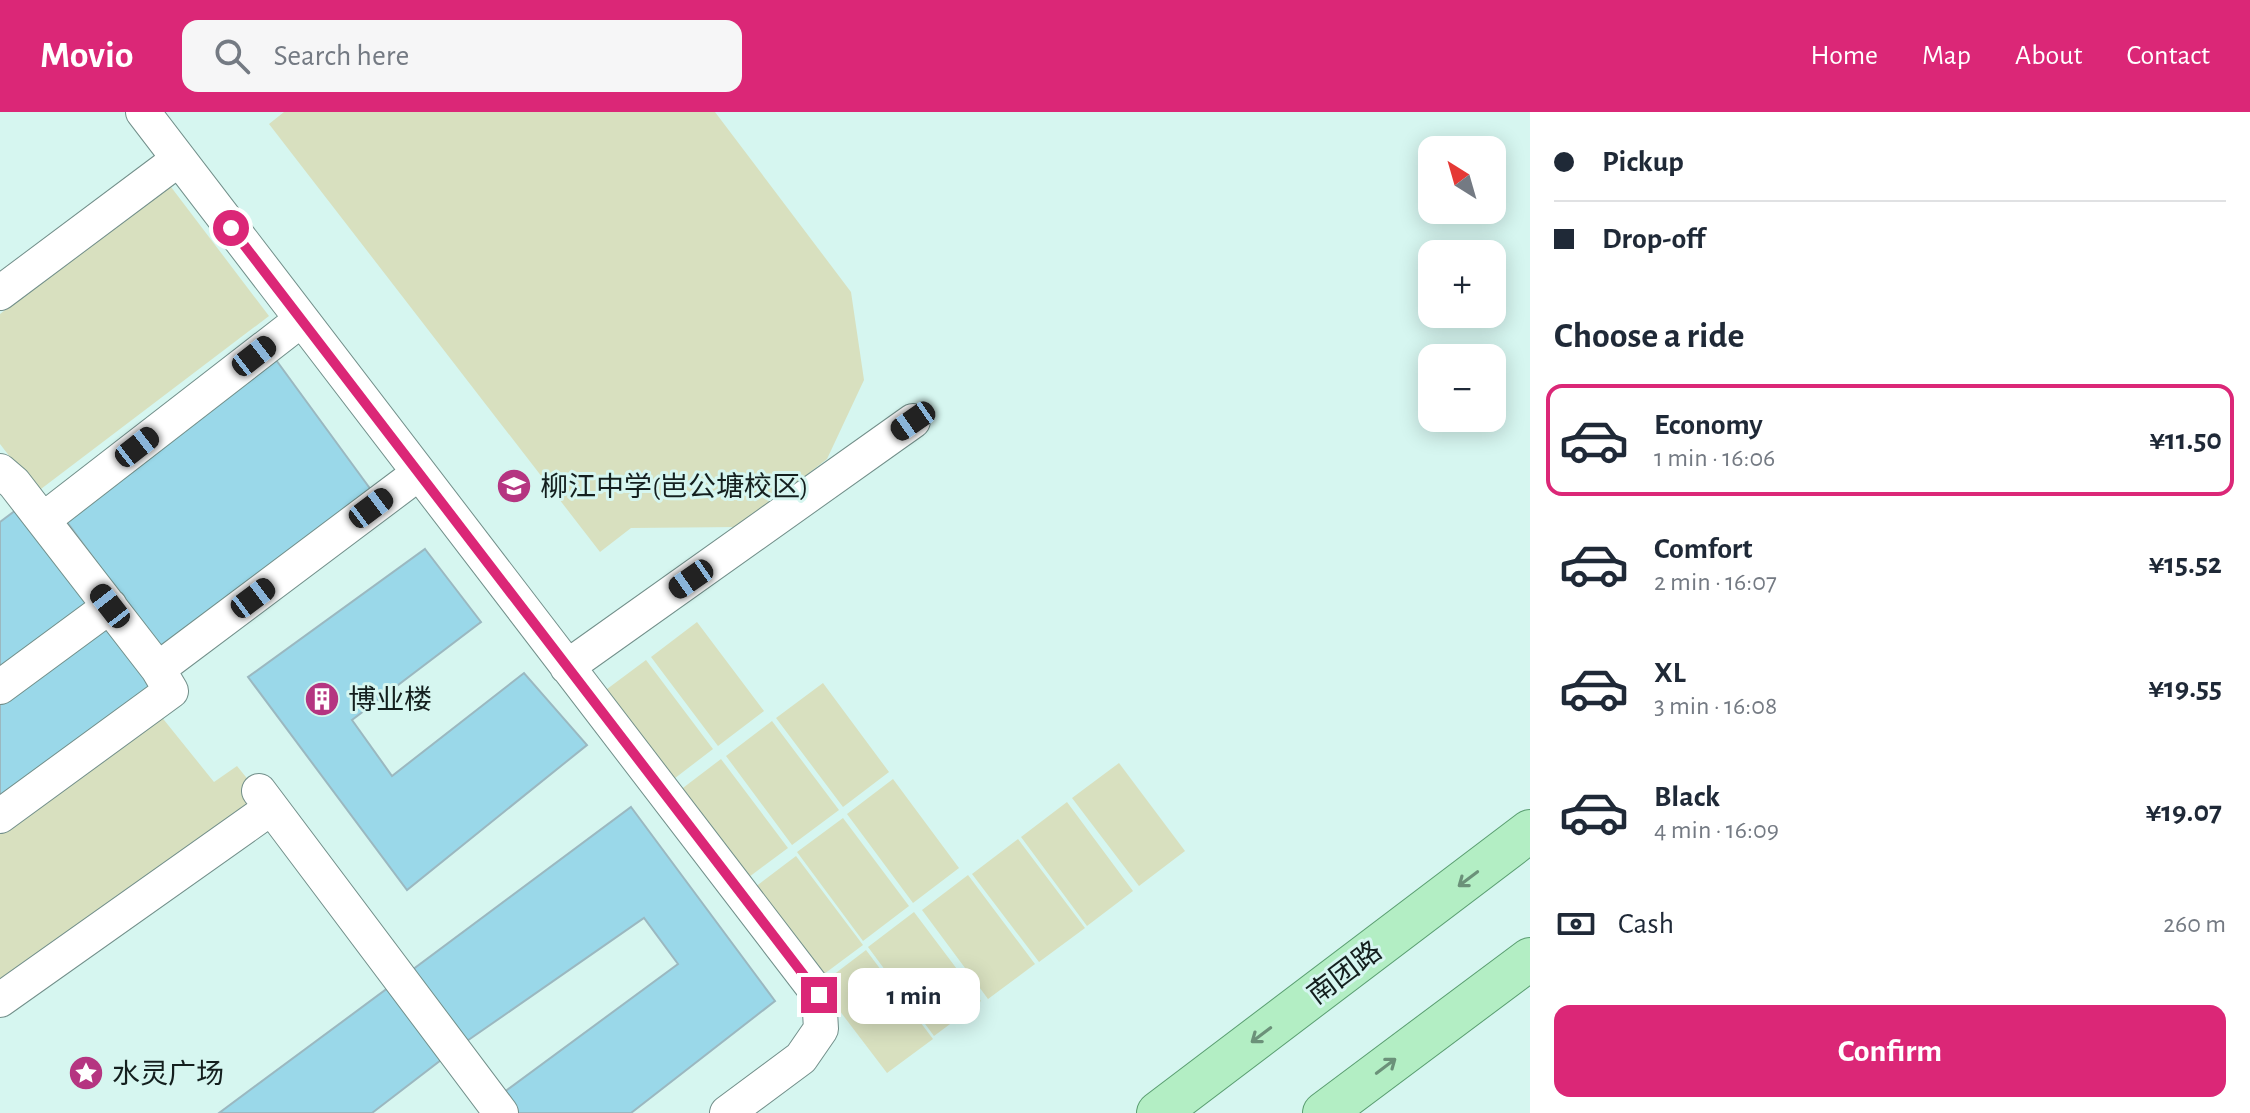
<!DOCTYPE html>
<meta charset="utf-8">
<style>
:root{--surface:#fff;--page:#f6f6f7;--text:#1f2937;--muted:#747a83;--line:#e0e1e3;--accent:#db2777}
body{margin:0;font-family:"Alegreya Sans","Noto Sans SC",sans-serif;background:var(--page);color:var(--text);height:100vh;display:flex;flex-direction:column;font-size:30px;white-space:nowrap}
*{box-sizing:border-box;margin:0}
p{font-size:26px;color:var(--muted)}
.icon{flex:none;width:44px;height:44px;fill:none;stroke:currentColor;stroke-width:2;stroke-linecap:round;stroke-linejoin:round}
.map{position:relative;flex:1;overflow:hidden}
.side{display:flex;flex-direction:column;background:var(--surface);width:720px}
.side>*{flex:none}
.top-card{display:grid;align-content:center;height:176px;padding:0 24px;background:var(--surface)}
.needle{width:52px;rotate:323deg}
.controls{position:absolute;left:1418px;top:24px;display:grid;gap:16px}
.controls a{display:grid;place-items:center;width:88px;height:88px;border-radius:16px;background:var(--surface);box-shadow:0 4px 20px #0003;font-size:40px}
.end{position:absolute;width:36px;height:36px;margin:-18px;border:10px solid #db2777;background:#fff;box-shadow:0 0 0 4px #fff}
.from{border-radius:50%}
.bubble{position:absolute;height:56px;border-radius:16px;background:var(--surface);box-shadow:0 4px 20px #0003;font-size:26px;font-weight:700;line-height:56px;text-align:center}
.car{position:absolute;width:24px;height:48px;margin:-24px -12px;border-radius:10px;box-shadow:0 0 6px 2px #0007;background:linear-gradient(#222 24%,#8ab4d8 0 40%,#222 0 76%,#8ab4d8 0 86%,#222 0)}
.top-card b{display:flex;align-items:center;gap:28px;height:76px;font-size:30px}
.top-card b+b{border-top:2px solid var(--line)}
.top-card i{width:20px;height:20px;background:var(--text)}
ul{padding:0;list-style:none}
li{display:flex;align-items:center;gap:24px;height:112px;margin:0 16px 12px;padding:0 8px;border:4px solid transparent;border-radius:16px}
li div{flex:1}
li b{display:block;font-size:30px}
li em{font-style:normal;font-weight:700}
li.current{border-color:var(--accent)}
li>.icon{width:72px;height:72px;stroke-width:1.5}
h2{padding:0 24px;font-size:36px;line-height:96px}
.pay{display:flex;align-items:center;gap:20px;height:88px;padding:0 24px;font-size:30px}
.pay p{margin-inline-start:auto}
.button{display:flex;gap:16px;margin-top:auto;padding:16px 24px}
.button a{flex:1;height:92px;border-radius:16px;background:var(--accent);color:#fff;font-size:32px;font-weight:700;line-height:92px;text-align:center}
header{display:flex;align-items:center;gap:48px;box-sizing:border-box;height:112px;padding:0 40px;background:var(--accent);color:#fff}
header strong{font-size:38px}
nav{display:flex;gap:44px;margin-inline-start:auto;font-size:28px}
.search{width:560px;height:72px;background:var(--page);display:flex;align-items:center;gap:20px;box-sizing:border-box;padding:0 28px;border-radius:16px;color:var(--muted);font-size:30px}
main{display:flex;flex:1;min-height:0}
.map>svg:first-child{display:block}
.green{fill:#d8e0bf}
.building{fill:#9ad8e9;stroke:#9bb8c0;stroke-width:2}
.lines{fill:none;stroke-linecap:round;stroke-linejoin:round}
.minor-casing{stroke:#728f8a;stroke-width:36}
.major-casing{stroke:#5a9e71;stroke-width:44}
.minor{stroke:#fff;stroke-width:34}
.major{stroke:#b3eec4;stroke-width:42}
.oneway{stroke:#6b9179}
.route{stroke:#db2777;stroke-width:10}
.labels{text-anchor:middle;stroke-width:6;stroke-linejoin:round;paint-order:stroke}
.poi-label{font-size:28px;fill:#141f1e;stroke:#d6f6f0;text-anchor:start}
.street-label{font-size:28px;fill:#141f1e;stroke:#d6f6f0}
</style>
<header>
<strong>Movio</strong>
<div class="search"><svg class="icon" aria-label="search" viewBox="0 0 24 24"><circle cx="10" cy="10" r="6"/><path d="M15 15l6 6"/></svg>Search here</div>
<nav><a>Home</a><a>Map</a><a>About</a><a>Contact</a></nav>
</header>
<main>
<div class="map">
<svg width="1530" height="1001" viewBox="0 0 1530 1001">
<rect width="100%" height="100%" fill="#d6f6f0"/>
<!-- green -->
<path class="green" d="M284,0H715L851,180L864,268L827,347L740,415L631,416L600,440L269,12Z
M168,71L269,204L37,380L0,332V202Z
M697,510L764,599L718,634L651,545Z
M646,548L713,637L666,673L599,583Z
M823,571L889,660L843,695L776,606Z
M156,598L214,670L237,654L267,691L0,882V711Z
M772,609L839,698L792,733L726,644Z
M721,647L788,736L741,771L675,682Z
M1119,651L1185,739L1139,774L1072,686Z
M893,667L959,756L913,791L847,702Z
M1067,690L1133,779L1087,814L1021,725Z
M843,706L909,794L863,829L797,740Z
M1018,727L1085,816L1039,850L972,762Z
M796,744L863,833L816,868L750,779Z
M968,763L1035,852L988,887L922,798Z
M914,800L981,889L934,924L868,835Z
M866,838L933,927L887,961L820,873Z"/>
<!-- building -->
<path class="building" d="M268,237L374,382L162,539L56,395Z
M28,389L105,489L0,568V410Z
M425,437L481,510L352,608L392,664L524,561L587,633L407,778L248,565Z
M113,499L168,575L0,698V581Z
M631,695L775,889L631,1001H501L492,989L678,852L644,806L454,938L400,867Z
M400,867L454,938L372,1001H219Z"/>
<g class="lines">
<!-- minor casing -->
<g class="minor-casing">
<path id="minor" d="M143,0L819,883L821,917L801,946L727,1001
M0,181L179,47
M0,359L14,371L158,557L419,361
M43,408L301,208
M567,555L913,309
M0,575L110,494
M259,679L501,1001
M0,704L171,579L158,557
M0,888L271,696"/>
</g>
<!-- major casing -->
<g class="major-casing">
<path id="major" d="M1158,1001L1530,719
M1324,1001L1530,847"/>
</g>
<!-- minor -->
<use href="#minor" class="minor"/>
<!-- major -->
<use href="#major" class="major"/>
</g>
<!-- one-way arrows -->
<defs><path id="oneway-shaft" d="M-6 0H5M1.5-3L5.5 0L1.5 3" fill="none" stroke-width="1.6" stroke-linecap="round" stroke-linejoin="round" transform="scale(2)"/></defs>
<g class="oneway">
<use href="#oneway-shaft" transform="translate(1468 767) rotate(143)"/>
<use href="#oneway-shaft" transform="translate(1261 923) rotate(143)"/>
<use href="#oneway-shaft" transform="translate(1386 954) rotate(-37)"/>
</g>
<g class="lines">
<!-- route -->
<path class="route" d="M231,116L819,883"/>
</g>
<!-- icons -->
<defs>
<g id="school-disc" transform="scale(1.8)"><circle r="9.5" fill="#b53581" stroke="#d6f6f0"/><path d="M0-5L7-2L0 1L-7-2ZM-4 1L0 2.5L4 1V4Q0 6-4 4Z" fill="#fff"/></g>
<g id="building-disc" transform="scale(1.8)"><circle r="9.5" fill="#b53581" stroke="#d6f6f0"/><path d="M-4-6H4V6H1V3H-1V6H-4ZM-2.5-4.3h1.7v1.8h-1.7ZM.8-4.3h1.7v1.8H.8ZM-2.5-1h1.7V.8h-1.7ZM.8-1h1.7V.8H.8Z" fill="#fff"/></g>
<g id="sight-disc" transform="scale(1.8)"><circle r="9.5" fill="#b53581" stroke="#d6f6f0"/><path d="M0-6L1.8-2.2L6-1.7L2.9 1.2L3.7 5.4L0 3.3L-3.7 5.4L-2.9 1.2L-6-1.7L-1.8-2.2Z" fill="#fff"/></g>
</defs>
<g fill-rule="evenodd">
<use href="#school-disc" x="514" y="374"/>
<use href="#building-disc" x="322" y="587"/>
<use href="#sight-disc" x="86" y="961"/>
</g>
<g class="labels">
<!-- poi labels -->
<g class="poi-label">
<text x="540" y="384">柳江中学(岜公塘校区)</text>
<text x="348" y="597">博业楼</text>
<text x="112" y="971">水灵广场</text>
</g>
<!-- street labels -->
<g class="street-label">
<text transform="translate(1344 860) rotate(-37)" y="10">南团路</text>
</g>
</g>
</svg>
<div class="controls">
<a><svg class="needle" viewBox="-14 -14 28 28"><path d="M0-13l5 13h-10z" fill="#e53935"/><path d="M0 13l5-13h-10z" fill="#747a83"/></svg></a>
<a>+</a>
<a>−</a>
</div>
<i class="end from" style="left:231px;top:116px"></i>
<i class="end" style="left:819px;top:883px"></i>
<div class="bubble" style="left:848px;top:856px;width:132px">1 min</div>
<i class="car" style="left:254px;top:244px;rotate:52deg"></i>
<i class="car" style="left:913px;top:309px;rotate:235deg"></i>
<i class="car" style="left:137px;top:335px;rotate:52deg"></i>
<i class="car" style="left:371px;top:396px;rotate:53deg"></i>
<i class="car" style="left:691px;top:467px;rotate:235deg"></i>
<i class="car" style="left:253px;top:486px;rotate:53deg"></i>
<i class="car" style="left:110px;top:494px;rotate:322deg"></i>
</div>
<section class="side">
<div class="top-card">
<b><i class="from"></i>Pickup</b>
<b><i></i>Drop-off</b>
</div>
<h2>Choose a ride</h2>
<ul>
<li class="current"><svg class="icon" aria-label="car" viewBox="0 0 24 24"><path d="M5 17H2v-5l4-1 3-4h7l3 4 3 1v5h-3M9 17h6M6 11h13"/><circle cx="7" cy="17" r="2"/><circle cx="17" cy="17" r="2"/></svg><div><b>Economy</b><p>1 min · 16:06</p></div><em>¥11.50</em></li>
<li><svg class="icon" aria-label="car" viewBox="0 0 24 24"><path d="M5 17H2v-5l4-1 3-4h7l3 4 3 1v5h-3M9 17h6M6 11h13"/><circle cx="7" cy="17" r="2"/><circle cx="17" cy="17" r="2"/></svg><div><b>Comfort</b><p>2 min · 16:07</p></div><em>¥15.52</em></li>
<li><svg class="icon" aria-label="car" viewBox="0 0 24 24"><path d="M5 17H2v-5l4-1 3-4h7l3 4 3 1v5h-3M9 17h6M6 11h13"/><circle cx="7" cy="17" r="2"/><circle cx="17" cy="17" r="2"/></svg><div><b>XL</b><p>3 min · 16:08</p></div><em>¥19.55</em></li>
<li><svg class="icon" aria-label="car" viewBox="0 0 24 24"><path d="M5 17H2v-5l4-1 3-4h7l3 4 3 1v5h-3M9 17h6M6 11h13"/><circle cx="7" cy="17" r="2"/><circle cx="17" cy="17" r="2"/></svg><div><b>Black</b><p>4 min · 16:09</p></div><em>¥19.07</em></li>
</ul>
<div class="pay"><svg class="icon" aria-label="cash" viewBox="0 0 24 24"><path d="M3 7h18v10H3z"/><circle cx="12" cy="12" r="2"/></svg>Cash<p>260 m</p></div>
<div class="button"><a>Confirm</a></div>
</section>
</main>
